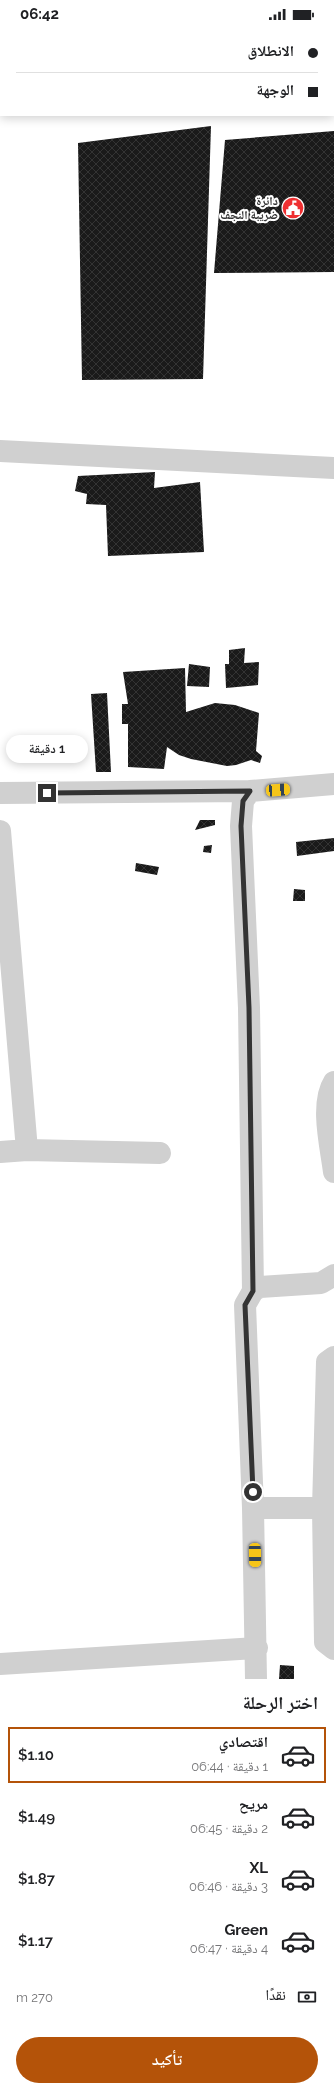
<!DOCTYPE html>
<html lang="ar">
<meta charset="utf-8">
<style>
:root{--surface:#fff;--page:#f2f2f2;--text:#202124;--muted:#757577;--line:#e0e0e0;--accent:#b45309}
body{margin:0;font-family:Raleway,"Noto Naskh Arabic",sans-serif;background:var(--page);color:var(--text);direction:rtl;height:100vh;display:flex;flex-direction:column;font-size:15px;white-space:nowrap}
*{box-sizing:border-box;margin:0}
p{font-size:13px;color:var(--muted)}
.icon{flex:none;width:22px;height:22px;fill:none;stroke:currentColor;stroke-width:2;stroke-linecap:round;stroke-linejoin:round}
.map{position:relative;height:1651px;overflow:hidden;direction:ltr}
.sheet{display:flex;flex-direction:column;background:var(--surface);flex:1}
.sheet>*{flex:none}
.top-card{position:absolute;left:0px;top:0px;width:334px;height:88px;box-shadow:0 2px 10px #0003;direction:rtl;display:grid;align-content:center;height:88px;padding:0 16px;background:var(--surface)}
.end{position:absolute;width:18px;height:18px;margin:-9px;border:5px solid #333;background:#fff;box-shadow:0 0 0 2px #fff}
.from{border-radius:50%}
.bubble{position:absolute;height:28px;border-radius:14px;background:var(--surface);box-shadow:0 2px 10px #0003;font-size:13px;font-weight:600;line-height:28px;text-align:center;direction:rtl}
.car{position:absolute;width:12px;height:24px;margin:-12px -6px;border-radius:5px;box-shadow:0 0 3px 1px #0007;background:linear-gradient(#f5c518 24%,#345 0 40%,#f5c518 0 76%,#345 0 86%,#f5c518 0)}
.top-card b{display:flex;align-items:center;gap:14px;height:38px;font-size:15px}
.top-card b+b{border-top:1px solid var(--line)}
.top-card i{width:10px;height:10px;background:var(--text)}
ul{padding:0;list-style:none}
li{display:flex;align-items:center;gap:12px;height:56px;margin:0 8px 6px;padding:0 8px;border:2px solid transparent;border-radius:0px}
li div{flex:1}
li b{display:block;font-size:15px}
li em{font-style:normal;font-weight:600}
li.active{border-color:var(--accent)}
li>.icon{width:36px;height:36px;stroke-width:1.5}
h2{padding:0 16px;font-size:18px;line-height:48px}
.pay{display:flex;align-items:center;gap:10px;height:44px;padding:0 16px;font-size:15px}
.pay p{margin-inline-start:auto}
.action{display:flex;gap:8px;margin-top:auto;padding:8px 16px}
.action a{flex:1;height:46px;border-radius:24px;background:var(--accent);color:#fff;font-size:16px;font-weight:600;line-height:46px;text-align:center}
.status{display:flex;justify-content:space-between;align-items:center;height:28px;padding:0 20px;background:var(--surface);direction:ltr}
.status svg{height:11px;fill:currentColor}
.map>svg:first-child{display:block}
.building{fill:url(#building-cross-hatch)}
.lines{fill:none;stroke-linecap:round;stroke-linejoin:round}
.minor{stroke:#d0d0d0;stroke-width:22}
.major{stroke:#ababab;stroke-width:22}
.route{stroke:#333;stroke-width:5}
.labels{text-anchor:middle;stroke-width:4;stroke-linejoin:round;paint-order:stroke}
.poi-label{font-size:12px;font-weight:bold;fill:#333;stroke:#fff;text-anchor:end}
</style>
<div class="status"><b>06:42</b><svg viewBox="0 0 49 12"><path d="M0 12V9h3v3zM5 12V6h3v6zM10 12V3h3v9zM15 12V0h3v12zM26 1h20v11H26zM47 4h2v5h-2z"/></svg></div>
<div class="map">
<svg width="334" height="1651" viewBox="0 0 334 1651">
<defs>
<pattern id="building-cross-hatch" width="8" height="8" patternUnits="userSpaceOnUse"><rect width="8" height="8" fill="#1a1a1a"/><path d="M0 0l8 8M0 8l8-8" fill="none" stroke="#333"/></pattern>
</defs>
<rect width="100%" height="100%" fill="#fff"/>
<!-- building -->
<path class="building" d="M211,98L203,351L82,352L78,115Z
M334,103V244L214,245L225,112Z
M155,444L154,460L200,454L204,524L108,528L106,477L86,476L87,466L75,463L78,448Z
M245,620L244,635L259,634L258,657L226,660L225,636H229V622Z
M189,636L210,639L209,659L187,658Z
M185,640L186,684L215,675L235,677L259,685L256,723L262,728L260,735L251,732L236,737L227,738L191,731L179,727L167,719L164,741L128,739V696H122V676H128L123,644Z
M107,665L111,744H96L91,666Z
M200,792H215V797L195,802Z
M334,810V823L297,828L296,814Z
M212,817L211,825L203,824L204,818Z
M136,835L159,839L157,847L135,843Z
M294,861L305,862V873H293Z
M280,1637L294,1638V1651H279Z"/>
<g class="lines">
<!-- minor -->
<path class="minor" d="M0,423L334,440
M0,765L250,763
M0,803L27,1122
M334,1054C320,1076 331,1119 334,1144
M0,1124L27,1122L160,1125
M253,1263L249,980L241,798L243,773L250,763L334,756
M334,1329L327,1334L323,1480L325,1614L334,1621
M253,1480H334
M0,1636L257,1620
M256,1651L253,1480L245,1277L253,1263L260,1259L321,1255L334,1247"/>
<!-- major -->
<path class="major" d="M333,8H334
M0,13H1
M333,55H334
M0,60H1"/>
</g>
<g class="lines">
<!-- route -->
<path class="route" d="M47,765L250,763L243,773L241,798L249,980L253,1263L245,1277L253,1464"/>
</g>
<!-- icons -->
<defs>
<g id="civic-disc" transform="scale(1.15)"><circle r="9.5" fill="#ef2f31" stroke="#fff"/><path d="M-.6-6.5H3V-4.5H.6V-3L4-1V1h2V6H-6V1h2V-1L-.6-3ZM-1.2 2.5V6h2.4V2.5Z" fill="#fff"/></g>
</defs>
<g fill-rule="evenodd">
<use href="#civic-disc" x="293" y="180"/>
</g>
<g class="labels">
<!-- poi labels -->
<g class="poi-label">
<text x="278" y="177">دائرة<tspan x="278" dy="14">ضريبة النجف</tspan></text>
</g>
</g>
</svg>
<i class="end from" style="left:253px;top:1464px"></i>
<i class="end" style="left:47px;top:765px"></i>
<div class="bubble" style="left:6px;top:707px;width:82px">1 دقيقة</div>
<i class="car" style="left:278px;top:762px;rotate:86deg"></i>
<i class="car" style="left:255px;top:1527px;rotate:179deg"></i>
<div class="top-card">
<b><i class="from"></i>الانطلاق</b>
<b><i></i>الوجهة</b>
</div>
</div>
<section class="sheet">
<h2>اختر الرحلة</h2>
<ul>
<li class="active"><svg class="icon" aria-label="car" viewBox="0 0 24 24"><path d="M5 17H2v-5l4-1 3-4h7l3 4 3 1v5h-3M9 17h6M6 11h13"/><circle cx="7" cy="17" r="2"/><circle cx="17" cy="17" r="2"/></svg><div><b>اقتصادي</b><p>1 دقيقة · 06:44</p></div><em>$1.10</em></li>
<li><svg class="icon" aria-label="car" viewBox="0 0 24 24"><path d="M5 17H2v-5l4-1 3-4h7l3 4 3 1v5h-3M9 17h6M6 11h13"/><circle cx="7" cy="17" r="2"/><circle cx="17" cy="17" r="2"/></svg><div><b>مريح</b><p>2 دقيقة · 06:45</p></div><em>$1.49</em></li>
<li><svg class="icon" aria-label="car" viewBox="0 0 24 24"><path d="M5 17H2v-5l4-1 3-4h7l3 4 3 1v5h-3M9 17h6M6 11h13"/><circle cx="7" cy="17" r="2"/><circle cx="17" cy="17" r="2"/></svg><div><b>XL</b><p>3 دقيقة · 06:46</p></div><em>$1.87</em></li>
<li><svg class="icon" aria-label="car" viewBox="0 0 24 24"><path d="M5 17H2v-5l4-1 3-4h7l3 4 3 1v5h-3M9 17h6M6 11h13"/><circle cx="7" cy="17" r="2"/><circle cx="17" cy="17" r="2"/></svg><div><b>Green</b><p>4 دقيقة · 06:47</p></div><em>$1.17</em></li>
</ul>
<div class="pay"><svg class="icon" aria-label="cash" viewBox="0 0 24 24"><path d="M3 7h18v10H3z"/><circle cx="12" cy="12" r="2"/></svg>نقدًا<p>270 m</p></div>
<div class="action"><a>تأكيد</a></div>
</section>
